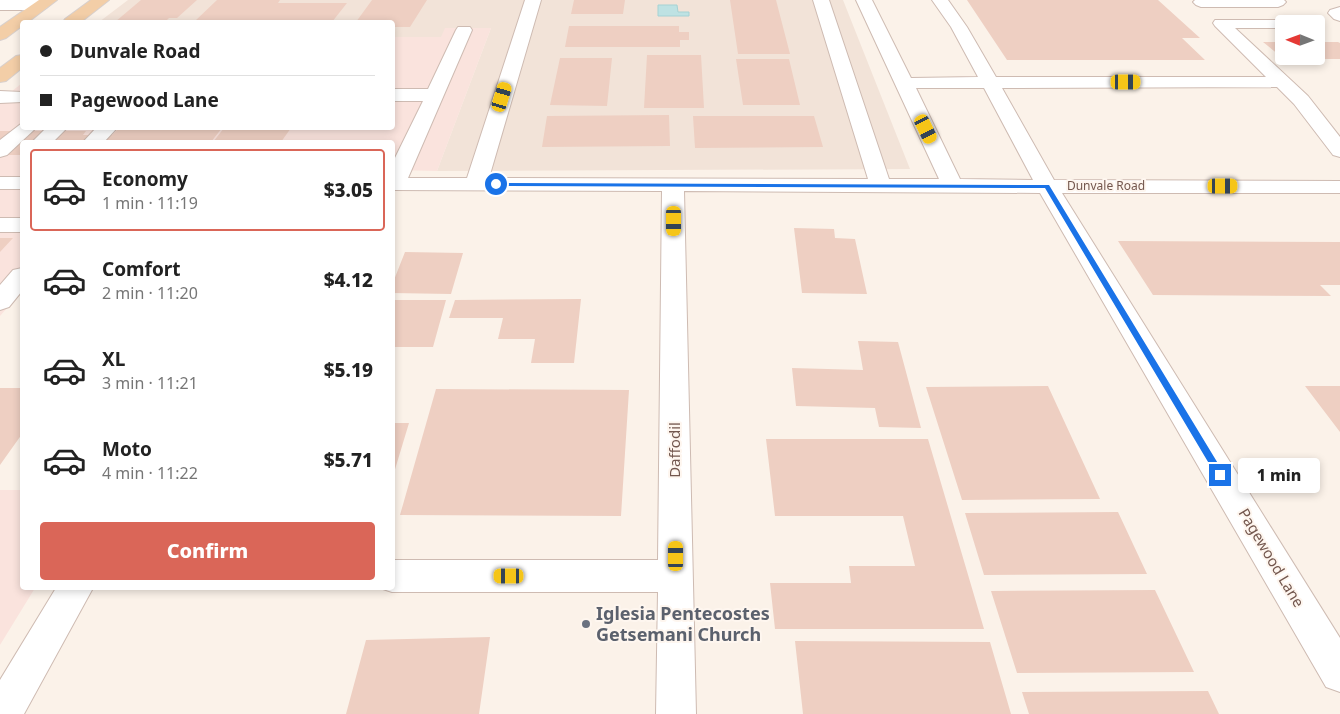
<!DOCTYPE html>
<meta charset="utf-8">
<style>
:root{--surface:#fff;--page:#f6f6f6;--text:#222;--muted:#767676;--line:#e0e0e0;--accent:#da6658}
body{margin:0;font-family:"Noto Sans",sans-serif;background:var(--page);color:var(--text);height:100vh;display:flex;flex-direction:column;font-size:19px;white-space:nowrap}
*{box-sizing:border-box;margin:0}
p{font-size:16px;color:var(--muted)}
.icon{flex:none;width:28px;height:28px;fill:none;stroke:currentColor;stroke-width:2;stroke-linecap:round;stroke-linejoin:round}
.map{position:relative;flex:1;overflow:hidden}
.panel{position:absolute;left:20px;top:140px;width:375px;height:450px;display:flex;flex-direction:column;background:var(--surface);border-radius:5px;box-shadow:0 2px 8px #0003}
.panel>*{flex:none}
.banner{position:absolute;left:20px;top:20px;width:375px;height:110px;border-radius:5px;box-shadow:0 2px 8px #0003;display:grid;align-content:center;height:110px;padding:0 20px;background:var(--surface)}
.needle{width:32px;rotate:271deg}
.buttons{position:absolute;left:1275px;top:15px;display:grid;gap:10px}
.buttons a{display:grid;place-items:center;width:50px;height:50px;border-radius:5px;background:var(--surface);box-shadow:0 2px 8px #0003;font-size:25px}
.end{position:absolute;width:22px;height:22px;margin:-11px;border:6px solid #1a73e8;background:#fff;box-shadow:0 0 0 2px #fff}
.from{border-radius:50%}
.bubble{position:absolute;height:35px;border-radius:5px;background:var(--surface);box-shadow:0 2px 8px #0003;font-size:16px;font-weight:800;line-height:35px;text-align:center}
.car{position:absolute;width:15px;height:30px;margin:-15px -8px;border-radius:6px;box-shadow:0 0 4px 1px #0007;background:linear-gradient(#f5c518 24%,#345 0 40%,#f5c518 0 76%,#345 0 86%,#f5c518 0)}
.banner b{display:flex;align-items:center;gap:18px;height:48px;font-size:19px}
.banner b+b{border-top:1px solid var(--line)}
.banner i{width:12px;height:12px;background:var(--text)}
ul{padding:9px 0 0;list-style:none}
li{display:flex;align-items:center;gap:15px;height:82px;margin:0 10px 8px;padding:0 10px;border:2px solid transparent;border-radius:5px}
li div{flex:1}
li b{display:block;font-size:19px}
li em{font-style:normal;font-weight:800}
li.selected{border-color:var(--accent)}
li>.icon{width:45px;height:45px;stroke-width:1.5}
.cta{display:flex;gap:10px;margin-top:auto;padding:10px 20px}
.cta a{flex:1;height:58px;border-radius:5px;background:var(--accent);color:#fff;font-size:20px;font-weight:800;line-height:58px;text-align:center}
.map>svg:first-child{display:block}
.residential{fill:#f2e3d8}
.commercial{fill:#fae3dd}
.water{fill:#bee2e3;stroke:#a5d2d4}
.building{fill:#eecfc2}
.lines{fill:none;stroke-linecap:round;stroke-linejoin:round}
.minor-casing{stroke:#cebbb2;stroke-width:2}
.major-casing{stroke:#d8d0cd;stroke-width:2}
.minor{fill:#fff;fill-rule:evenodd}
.major{fill:#f3cea7;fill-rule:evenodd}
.route{fill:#1a73e8}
.worship-dot{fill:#6b7280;stroke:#fef6ef;stroke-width:2}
.labels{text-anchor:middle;stroke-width:4;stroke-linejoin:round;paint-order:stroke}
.far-street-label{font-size:12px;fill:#73574e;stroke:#fef6ef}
.street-label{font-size:15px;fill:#73574e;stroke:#fef6ef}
.near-worship-label{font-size:18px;font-weight:bold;fill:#5b616d;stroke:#fef6ef;text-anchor:start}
</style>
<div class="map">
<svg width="1340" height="714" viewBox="0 0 1340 714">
<rect width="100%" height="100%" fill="#fbf2e9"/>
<!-- residential -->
<path class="residential" d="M128,0H843L910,169L437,171L491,28L441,37H393L392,22H99Z"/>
<!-- commercial -->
<path class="commercial" d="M445,28H491L437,171L393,170L392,142H22V291L0,316V101L22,83V128H392L393,37H441Z
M0,490H22V588H35L0,645Z"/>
<!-- water -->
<path class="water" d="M658,5H677L678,12H689V16H658Z"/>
<!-- building -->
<path class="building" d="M141,0H197L177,18H169L165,22H115Z
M217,0H280L278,3H347L332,22L195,21Z
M372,0H427L410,27H392V22H356Z
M574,0H625L623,14H571Z
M730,0H776L790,54H738Z
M967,0H1158L1200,38H1182L1205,60H1007Z
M569,26H679V32H689V40H680V47H565Z
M1263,42H1284V56H1316V42H1338L1340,43V59H1284Z
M647,55H701L704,108H644Z
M560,58H612L607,106L550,105Z
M736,59H789L800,105H743Z
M669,115L670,146L542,147L547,116Z
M693,116H814L823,147L695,148Z
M119,128H222L211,142H22V155H0V131H86L83,135H112Z
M224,128H291L281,142H213Z
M794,228L834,229L835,238L855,239L867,294L802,293Z
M0,238H13L0,252Z
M1118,241L1340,242V285H1320L1331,296L1153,295Z
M405,252L463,253L451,294L392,293V285Z
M581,299L574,363H531L535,339H498L503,318H449L455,300Z
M392,300H446L433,347H392Z
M858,341L898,342L921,428L879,427L875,408L796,406L792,368L863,370Z
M1048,386L1100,499L962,500L926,387Z
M1305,386H1340V432Z
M0,388H22V434L0,465Z
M436,389L629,390L621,516L400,515Z
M392,423H409L393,476H392Z
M766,439H928L984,629H775L770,583H851L849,566H915L903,516H775Z
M1118,512L1147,574L984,575L965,513Z
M1155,590L1194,672L1017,673L991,591Z
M490,637L479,714H346L366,640Z
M795,641L990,642L1011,714H803Z
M1208,691L1219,714H1029L1022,692Z"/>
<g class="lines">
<!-- minor casing -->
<g class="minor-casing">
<path id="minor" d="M0,0H41L46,2L49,5L46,8L41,10H0Z
M525,0H541L489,178L868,179L813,0H829L889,179H939L856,0H872L911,78L978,77L951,27L932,0H948L967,27L996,77H1266L1215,26L1213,23L1215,20H1311L1312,24H1284V28H1235L1308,96L1340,137V157L1333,155L1294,104L1277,87L1002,88L1054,180L1340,181V193H1062L1340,638V692L1326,687L1040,193L684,191L696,714H656L658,592H392L380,588H392V560H658L662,191L392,190V164L423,101H392V89H428L456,30L458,27H470L472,30L408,178H467ZM916,88H984L1033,180L960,179Z
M1195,0H1284L1286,2L1283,5L1278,7H1201L1196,5L1193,2Z
M1340,7V21L1334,19L1328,13L1330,10Z
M0,91L22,92V102L0,103Z
M22,123V128H36L7,155L0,157V140Z
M46,128H67L53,142H32Z
M96,128H117L104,142H83Z
M0,177H22V189H0Z
M0,218H22V232H0Z
M22,268V291L9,307L0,310V285L13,270Z
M56,588H93L24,714H0V680Z"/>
</g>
<!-- major casing -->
<g class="major-casing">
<path id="major" d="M39,0H57L28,22H22V26L6,38L0,40V27Z
M91,0H109L81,22H63L65,19Z
M22,55V68L6,81L0,82V68L16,56Z"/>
</g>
<!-- minor -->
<use href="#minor" class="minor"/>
<!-- major -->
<use href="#major" class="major"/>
</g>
<!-- route -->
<path class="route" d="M494,183L1049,185L1225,475L1223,477H1217L1045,188L496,186H494Z"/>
<!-- markers -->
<circle class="worship-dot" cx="586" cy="624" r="5"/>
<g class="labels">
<!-- far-street labels -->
<g class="far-street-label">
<text x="1106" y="190">Dunvale Road</text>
</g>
<!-- street labels -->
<g class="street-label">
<text transform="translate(675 450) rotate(-90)" y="5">Daffodil</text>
<text transform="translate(1271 558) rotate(59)" y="5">Pagewood Lane</text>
</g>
<!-- near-worship labels -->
<g class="near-worship-label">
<text x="596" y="620">Iglesia Pentecostes<tspan x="596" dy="21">Getsemani Church</tspan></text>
</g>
</g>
</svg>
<div class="buttons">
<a><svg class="needle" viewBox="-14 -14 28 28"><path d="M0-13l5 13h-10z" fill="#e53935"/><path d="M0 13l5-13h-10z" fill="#767676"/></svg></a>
</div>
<i class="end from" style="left:496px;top:184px"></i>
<i class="end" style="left:1220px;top:475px"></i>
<div class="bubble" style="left:1238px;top:458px;width:82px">1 min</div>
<i class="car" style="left:1126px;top:82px;rotate:90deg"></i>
<i class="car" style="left:502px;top:97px;rotate:17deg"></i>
<i class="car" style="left:926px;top:129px;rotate:154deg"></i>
<i class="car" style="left:1223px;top:186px;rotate:90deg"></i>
<i class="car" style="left:674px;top:221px;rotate:180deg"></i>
<i class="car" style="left:676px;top:556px;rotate:0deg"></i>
<i class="car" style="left:509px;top:576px;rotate:270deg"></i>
<div class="banner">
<b><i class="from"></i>Dunvale Road</b>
<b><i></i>Pagewood Lane</b>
</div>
<section class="panel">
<ul>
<li class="selected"><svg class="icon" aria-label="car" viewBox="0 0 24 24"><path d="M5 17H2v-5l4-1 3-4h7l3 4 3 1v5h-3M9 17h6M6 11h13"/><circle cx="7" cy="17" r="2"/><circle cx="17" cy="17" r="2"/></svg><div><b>Economy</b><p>1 min · 11:19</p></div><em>$3.05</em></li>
<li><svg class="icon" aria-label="car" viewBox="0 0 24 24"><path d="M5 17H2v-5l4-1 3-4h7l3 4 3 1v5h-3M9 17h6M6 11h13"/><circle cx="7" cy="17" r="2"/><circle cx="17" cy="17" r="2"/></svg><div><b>Comfort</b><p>2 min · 11:20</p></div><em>$4.12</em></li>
<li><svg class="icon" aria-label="car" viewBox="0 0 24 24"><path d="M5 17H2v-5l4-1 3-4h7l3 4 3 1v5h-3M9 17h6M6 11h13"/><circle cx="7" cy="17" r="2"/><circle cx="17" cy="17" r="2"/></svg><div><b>XL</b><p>3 min · 11:21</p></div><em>$5.19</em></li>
<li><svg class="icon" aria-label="car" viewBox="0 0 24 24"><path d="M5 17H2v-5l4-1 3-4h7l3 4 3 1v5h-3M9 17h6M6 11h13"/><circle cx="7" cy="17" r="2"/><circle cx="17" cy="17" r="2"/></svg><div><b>Moto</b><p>4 min · 11:22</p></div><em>$5.71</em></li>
</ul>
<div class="cta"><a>Confirm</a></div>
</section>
</div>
